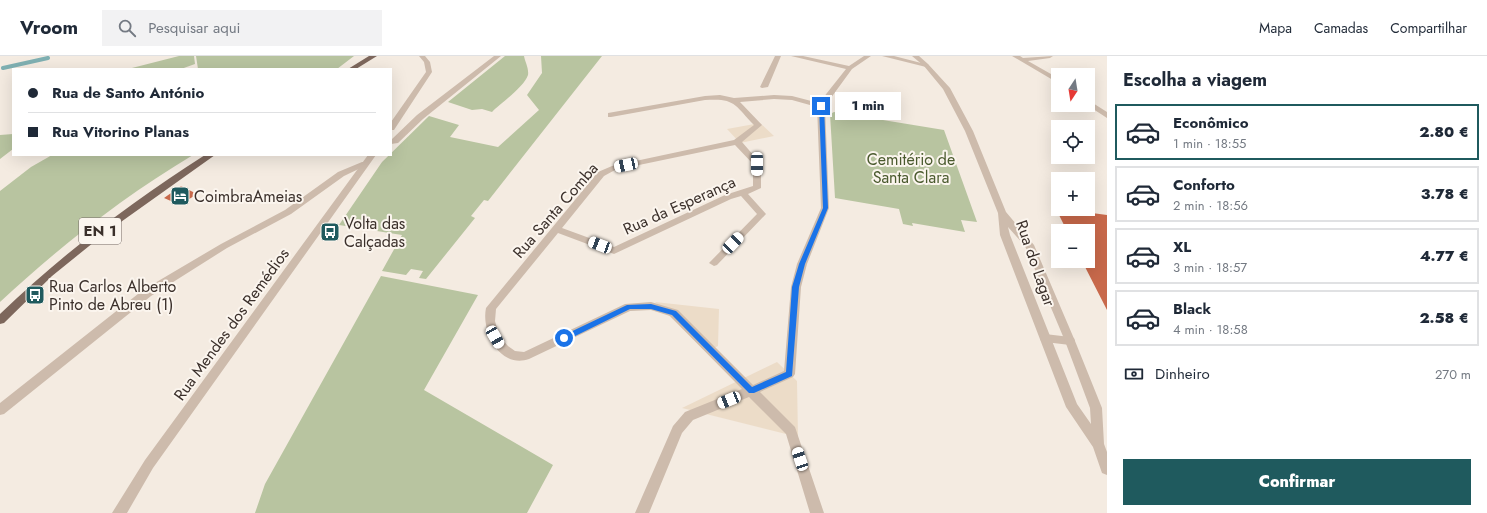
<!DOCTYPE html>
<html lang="pt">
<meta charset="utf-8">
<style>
:root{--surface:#fff;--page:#f2f2f3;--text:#1f2937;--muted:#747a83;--line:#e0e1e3;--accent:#1f5a5e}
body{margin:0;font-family:Jost,sans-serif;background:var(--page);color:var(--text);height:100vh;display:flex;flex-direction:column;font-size:15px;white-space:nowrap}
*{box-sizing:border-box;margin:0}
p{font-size:13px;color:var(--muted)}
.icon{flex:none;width:22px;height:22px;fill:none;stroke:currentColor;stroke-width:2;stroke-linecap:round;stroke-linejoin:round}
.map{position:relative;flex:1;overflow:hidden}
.side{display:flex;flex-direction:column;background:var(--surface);width:380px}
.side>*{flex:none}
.guide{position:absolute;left:12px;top:12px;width:380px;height:88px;border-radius:0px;box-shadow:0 4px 16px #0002;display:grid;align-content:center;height:88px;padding:0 16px;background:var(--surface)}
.needle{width:26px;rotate:192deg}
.controls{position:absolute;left:1051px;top:12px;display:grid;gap:8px}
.controls a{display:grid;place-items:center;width:44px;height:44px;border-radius:0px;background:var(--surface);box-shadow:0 4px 16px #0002;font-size:20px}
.end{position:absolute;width:18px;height:18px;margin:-9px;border:5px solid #1a73e8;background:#fff;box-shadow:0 0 0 2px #fff}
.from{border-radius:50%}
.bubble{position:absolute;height:28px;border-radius:0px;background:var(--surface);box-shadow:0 4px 16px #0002;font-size:13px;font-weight:800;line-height:28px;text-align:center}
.car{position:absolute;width:12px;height:24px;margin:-12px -6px;border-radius:5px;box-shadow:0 0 3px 1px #0007;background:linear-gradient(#fff 24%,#345 0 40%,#fff 0 76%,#345 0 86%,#fff 0)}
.guide b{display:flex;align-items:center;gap:14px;height:38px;font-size:15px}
.guide b+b{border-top:1px solid var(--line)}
.guide i{width:10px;height:10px;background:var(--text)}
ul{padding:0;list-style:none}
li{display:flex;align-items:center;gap:12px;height:56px;margin:0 8px 6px;padding:0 8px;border:2px solid var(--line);border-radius:0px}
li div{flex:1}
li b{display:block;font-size:15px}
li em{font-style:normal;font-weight:800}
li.active{border-color:var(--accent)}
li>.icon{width:36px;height:36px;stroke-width:1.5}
h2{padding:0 16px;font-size:18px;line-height:48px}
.pay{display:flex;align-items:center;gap:10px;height:44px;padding:0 16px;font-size:15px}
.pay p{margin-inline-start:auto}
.action{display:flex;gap:8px;margin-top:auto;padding:8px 16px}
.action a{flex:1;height:46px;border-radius:0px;background:var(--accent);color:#fff;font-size:16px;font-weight:800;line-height:46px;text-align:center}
header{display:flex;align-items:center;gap:24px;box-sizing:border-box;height:56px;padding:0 20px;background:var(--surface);border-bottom:1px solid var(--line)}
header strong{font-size:19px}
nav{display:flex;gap:22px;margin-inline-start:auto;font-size:14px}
.search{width:280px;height:36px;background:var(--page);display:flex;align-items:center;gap:10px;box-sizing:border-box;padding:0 14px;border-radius:0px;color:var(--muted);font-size:15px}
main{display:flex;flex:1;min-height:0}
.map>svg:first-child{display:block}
.green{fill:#b8c4a0}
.plaza{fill:#ecdcc8}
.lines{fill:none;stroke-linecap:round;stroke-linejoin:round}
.stream{stroke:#7fb0b2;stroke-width:4}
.building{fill:#c8694b}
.minor{fill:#cdbbac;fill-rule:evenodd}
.tertiary{fill:#cdbbac;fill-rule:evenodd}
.primary{fill:#7d675c;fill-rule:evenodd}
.route{fill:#1a73e8}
.labels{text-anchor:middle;stroke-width:4;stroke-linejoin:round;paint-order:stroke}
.shield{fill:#fbf5ee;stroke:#756b66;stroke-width:1}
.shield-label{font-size:15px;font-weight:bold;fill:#3b302b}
.park-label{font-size:16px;fill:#4a5a2e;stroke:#fbf5ee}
.poi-label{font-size:16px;fill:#3b302b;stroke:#fbf5ee;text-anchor:start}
.street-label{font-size:16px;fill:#3b302b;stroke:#fbf5ee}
</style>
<header>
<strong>Vroom</strong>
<div class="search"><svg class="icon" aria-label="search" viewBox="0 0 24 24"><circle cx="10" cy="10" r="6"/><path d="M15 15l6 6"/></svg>Pesquisar aqui</div>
<nav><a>Mapa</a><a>Camadas</a><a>Compartilhar</a></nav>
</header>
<main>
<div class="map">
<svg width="1107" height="457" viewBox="0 0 1107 457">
<rect width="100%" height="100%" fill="#f4ebe1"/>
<!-- green -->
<path class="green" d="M179,0H194L195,8L181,13H128Z
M196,0H354L337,13H198Z
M505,0H524C525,6 529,12 528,19C524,31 501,47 492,56L482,53L472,54L448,46Z
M541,0H602L488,145L484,144L471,160L475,162L426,223L419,222L423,215L411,213L406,219L382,215L402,179L339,169L382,106L429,60L459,69L450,81L498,91L539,54L527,39L542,17Z
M834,56L944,74L977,166L961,164L965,176L912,167L913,170L903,168L899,153L835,142L830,58Z
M13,78V93L0,103V79Z
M52,99H193C123,141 59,191 0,246V135L31,111Z
M381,220L478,239L424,334L553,409L527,457H255L265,428Z"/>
<!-- plaza -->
<path class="plaza" d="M760,67L774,80L740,87L727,73Z
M655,246L719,253L718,290L706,296Z
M777,306L797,325L798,381L682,352Z"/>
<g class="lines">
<!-- stream -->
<path class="stream" d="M3,12L48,2"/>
</g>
<!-- building -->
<path class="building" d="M181,130L197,138L180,149L164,142Z
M1056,153H1090L1092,157L1107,159V254L1082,205H1088V175H1067Z"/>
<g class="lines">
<!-- minor -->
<path class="minor" d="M494,0H501L423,63L398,87L391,88V84L417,59Z
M775,0H781L768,31L762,32L760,31Z
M791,0H803L849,10L864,0H871L852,13L825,50L829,152L807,208L801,231L795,318L793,321L760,336L795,371L824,457H810L786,378L749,341L693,364L682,377L649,457H635L673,370L685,356L742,333L670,260L651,254L630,255L529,303C500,313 481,276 486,252L598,116L612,110L734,84L754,69C734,48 735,42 705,44L611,61H608V57L705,40L720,39L734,42L774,39L792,40L819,47L846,13ZM774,43L792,44L817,51L821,152L797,208L791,231L784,315L753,329L678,254L651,246L625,248L524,296L515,295L508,290L499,280L495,265L496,253L558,177L614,198L731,143L741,140L757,158L709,207L714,210L717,209L766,158L748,138L761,132V108L742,86L762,69L740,46ZM735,89L753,108V130L725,139L614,191L562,172L604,120L615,114Z
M882,0H894L929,9L926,11Z
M1012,0H1020L1023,2L1053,0L1050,2L1028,5L1058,22V27Z
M1088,44L1107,56V62L1087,49Z
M362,106H365L369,108L344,120L291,158L227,192L151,240L4,358L0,359V347L143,234L221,188L285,154L338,116Z
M1045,278L1070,281L1074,282L1075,285L1074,288L1070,289L1045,286L1041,285L1040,282L1041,279Z"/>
<!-- tertiary -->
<path class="tertiary" d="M419,0H425L430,6L432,16L394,74H391V66L426,16L424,6Z
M912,0H919L928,8L950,32L973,75L1006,156L1034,189L1075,285L1102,352L1104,388L1107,396V419L1102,417L1093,391L1066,351L1000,179L998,157L965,75L943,33L924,10ZM1008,171L1025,190L1065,285L1090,352L1091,368L1077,348L1010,179Z
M368,99H376L153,412L127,457H112L145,404Z"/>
<!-- primary -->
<path class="primary" d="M369,0H377L356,13H348Z
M205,99H215L104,178L52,220L4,267L0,268V258C63,197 132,146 205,99Z"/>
</g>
<!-- route -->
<path class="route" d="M821,48L824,50L828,152L805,208L799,231L792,320L754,337H749L672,259L651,253H630L567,284H562V280L627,249L651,248L676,255L752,331L786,316L792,231L799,208L823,152L819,50Z"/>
<!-- icons -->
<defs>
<g id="hotel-square" transform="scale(1)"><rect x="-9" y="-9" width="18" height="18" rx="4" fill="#1f5a5e" stroke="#fbf5ee"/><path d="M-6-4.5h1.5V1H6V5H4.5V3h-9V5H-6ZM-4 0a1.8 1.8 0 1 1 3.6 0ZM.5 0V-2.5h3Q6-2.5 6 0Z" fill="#fff"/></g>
<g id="bus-square" transform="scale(1)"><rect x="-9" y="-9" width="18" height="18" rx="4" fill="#1f5a5e" stroke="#fbf5ee"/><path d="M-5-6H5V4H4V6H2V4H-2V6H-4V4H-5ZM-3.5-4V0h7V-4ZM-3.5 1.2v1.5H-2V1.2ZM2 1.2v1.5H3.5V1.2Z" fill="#fff"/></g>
</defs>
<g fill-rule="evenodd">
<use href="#hotel-square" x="180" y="140"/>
<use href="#bus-square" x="330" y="176"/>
<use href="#bus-square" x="35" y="239"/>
</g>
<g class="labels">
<!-- shield labels -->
<rect class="shield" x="79" y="162" width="42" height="26" rx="3"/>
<g class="shield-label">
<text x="100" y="180">EN 1</text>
</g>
<!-- park labels -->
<g class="park-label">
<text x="911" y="109">Cemitério de<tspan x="911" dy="18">Santa Clara</tspan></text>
</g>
<!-- poi labels -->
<g class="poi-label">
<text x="194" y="146">CoimbraAmeias</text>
<text x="344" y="173">Volta das<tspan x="344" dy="18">Calçadas</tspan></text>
<text x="49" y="236">Rua Carlos Alberto<tspan x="49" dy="18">Pinto de Abreu (1)</tspan></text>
</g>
<!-- street labels -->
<g class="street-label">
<text transform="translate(679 149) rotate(-24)" y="6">Rua da Esperança</text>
<text transform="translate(555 154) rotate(-49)" y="6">Rua Santa Comba</text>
<text transform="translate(1036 207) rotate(71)" y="6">Rua do Lagar</text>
<text transform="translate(231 268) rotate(-54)" y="6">Rua Mendes dos Remédios</text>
</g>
</g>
</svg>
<div class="controls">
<a><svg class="needle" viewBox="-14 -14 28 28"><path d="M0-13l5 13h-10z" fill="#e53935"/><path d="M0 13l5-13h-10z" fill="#747a83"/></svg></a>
<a><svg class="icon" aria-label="locate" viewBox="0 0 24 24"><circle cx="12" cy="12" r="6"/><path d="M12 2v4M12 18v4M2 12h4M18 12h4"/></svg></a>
<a>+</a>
<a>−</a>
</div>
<i class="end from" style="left:564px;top:282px"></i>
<i class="end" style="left:821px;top:50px"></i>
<div class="bubble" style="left:835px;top:36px;width:66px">1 min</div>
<i class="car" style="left:757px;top:108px;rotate:180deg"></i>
<i class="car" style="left:626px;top:109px;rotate:258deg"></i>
<i class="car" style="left:733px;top:187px;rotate:44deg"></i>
<i class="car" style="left:600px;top:189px;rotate:291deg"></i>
<i class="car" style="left:495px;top:281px;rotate:150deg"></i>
<i class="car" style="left:729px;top:344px;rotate:248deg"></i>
<i class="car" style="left:800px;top:403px;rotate:342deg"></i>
<div class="guide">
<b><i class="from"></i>Rua de Santo António</b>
<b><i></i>Rua Vitorino Planas</b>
</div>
</div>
<section class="side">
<h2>Escolha a viagem</h2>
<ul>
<li class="active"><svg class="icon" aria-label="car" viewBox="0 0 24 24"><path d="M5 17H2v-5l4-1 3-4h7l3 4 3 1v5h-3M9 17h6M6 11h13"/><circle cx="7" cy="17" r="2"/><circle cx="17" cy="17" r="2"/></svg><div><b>Econômico</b><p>1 min · 18:55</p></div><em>2.80 €</em></li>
<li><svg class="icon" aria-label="car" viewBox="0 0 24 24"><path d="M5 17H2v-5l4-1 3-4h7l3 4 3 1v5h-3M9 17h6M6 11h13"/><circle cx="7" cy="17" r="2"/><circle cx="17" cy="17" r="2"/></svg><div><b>Conforto</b><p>2 min · 18:56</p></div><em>3.78 €</em></li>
<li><svg class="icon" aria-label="car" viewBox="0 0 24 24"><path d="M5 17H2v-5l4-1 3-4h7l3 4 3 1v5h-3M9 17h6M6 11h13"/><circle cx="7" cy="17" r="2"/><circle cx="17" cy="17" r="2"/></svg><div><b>XL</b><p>3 min · 18:57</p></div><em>4.77 €</em></li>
<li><svg class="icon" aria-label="car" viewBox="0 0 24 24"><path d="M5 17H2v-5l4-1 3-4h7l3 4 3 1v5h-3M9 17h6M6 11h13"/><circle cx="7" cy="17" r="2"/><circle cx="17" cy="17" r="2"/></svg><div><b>Black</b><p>4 min · 18:58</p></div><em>2.58 €</em></li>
</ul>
<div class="pay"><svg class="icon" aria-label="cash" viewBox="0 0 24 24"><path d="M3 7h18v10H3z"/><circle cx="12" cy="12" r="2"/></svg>Dinheiro<p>270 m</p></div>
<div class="action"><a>Confirmar</a></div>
</section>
</main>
